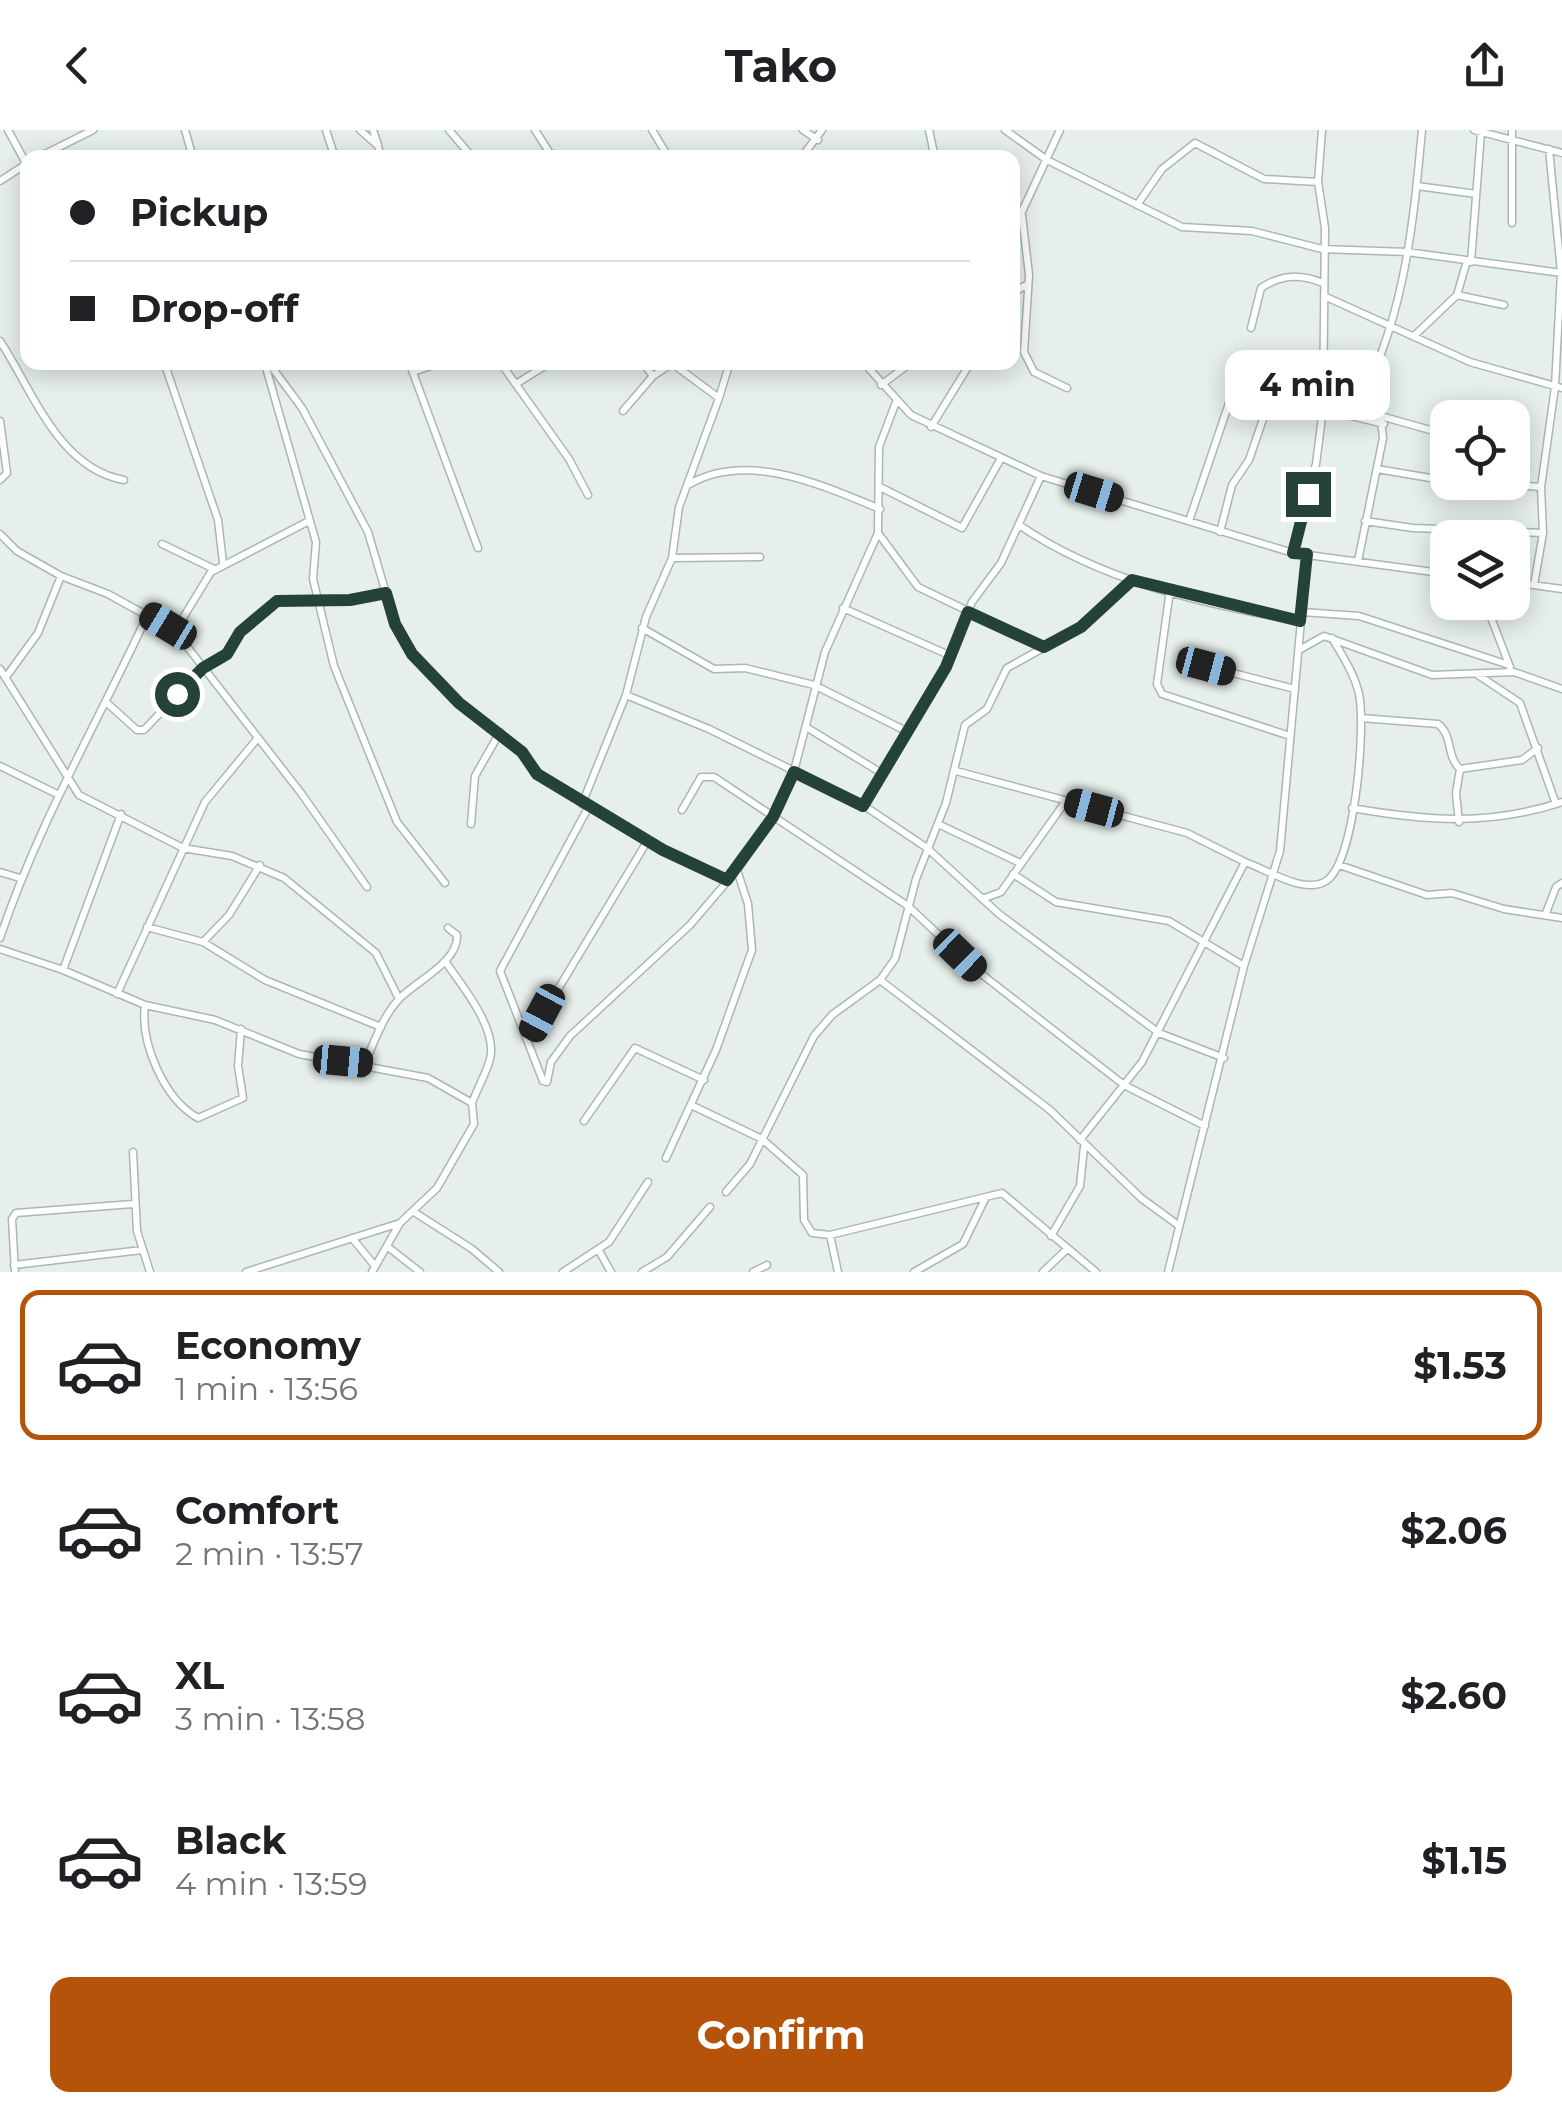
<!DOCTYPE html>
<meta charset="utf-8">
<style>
:root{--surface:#fff;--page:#f2f2f2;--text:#202124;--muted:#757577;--line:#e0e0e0;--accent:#b45309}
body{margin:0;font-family:Montserrat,sans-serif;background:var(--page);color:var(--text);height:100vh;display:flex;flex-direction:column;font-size:38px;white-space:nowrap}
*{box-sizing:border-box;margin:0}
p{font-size:32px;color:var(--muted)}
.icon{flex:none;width:55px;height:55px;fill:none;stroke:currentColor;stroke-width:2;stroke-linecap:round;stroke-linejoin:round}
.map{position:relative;height:1142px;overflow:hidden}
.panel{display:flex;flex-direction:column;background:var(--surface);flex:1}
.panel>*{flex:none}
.banner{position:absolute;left:20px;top:20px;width:1000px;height:220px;border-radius:20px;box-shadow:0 5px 25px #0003;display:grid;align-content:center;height:220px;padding:0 50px;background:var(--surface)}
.controls{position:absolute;left:1430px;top:270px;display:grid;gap:20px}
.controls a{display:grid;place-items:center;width:100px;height:100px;border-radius:20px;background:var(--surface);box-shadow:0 5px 25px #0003;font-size:50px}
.end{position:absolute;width:45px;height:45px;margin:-22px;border:12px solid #24423a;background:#fff;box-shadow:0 0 0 5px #fff}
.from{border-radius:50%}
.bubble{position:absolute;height:70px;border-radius:20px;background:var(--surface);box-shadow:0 5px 25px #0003;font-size:32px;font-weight:700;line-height:70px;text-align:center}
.car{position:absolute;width:30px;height:60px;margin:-30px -15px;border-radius:12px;box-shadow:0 0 8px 2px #0007;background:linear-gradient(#222 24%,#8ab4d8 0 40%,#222 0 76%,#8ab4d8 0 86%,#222 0)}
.banner b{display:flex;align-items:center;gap:35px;height:95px;font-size:38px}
.banner b+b{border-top:2px solid var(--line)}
.banner i{width:25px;height:25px;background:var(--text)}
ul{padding:18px 0 0;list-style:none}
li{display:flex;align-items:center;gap:30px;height:150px;margin:0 20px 15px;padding:0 30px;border:5px solid transparent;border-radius:20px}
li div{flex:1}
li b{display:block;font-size:38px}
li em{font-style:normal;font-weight:700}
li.active{border-color:var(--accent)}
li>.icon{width:90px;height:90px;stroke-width:1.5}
.primary-button{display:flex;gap:20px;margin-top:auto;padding:20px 50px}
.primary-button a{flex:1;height:115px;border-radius:20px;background:var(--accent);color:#fff;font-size:40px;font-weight:700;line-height:115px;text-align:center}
header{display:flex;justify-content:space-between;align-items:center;height:130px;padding:0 50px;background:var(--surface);font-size:45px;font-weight:700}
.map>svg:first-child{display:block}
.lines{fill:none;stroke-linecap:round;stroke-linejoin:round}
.street-casing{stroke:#a8b8b2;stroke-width:9}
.street{stroke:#fff;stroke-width:6}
.route{stroke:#24423a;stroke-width:12}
</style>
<header><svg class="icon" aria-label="back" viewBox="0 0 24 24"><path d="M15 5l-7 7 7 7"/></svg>Tako<svg class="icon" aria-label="share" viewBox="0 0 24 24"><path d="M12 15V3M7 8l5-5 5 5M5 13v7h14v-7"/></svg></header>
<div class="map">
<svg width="1562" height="1142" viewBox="0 0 1562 1142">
<rect width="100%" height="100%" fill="#e6efeb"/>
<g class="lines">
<!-- street casing -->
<g class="street-casing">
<path id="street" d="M8,0L28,37
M185,0L193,28
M326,0L335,28
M360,0L378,16L381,28
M373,0L378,15
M449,0L473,28
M535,0L553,28
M652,0L669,28
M803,0L818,10
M929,0L935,28
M1005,0L1047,30L1182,97L1252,101L1322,119L1407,122L1562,143
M1474,0L1562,23
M37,28L93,0
M801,28L822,0
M0,51L28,33
M1417,56L1476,64
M1137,75L1162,39L1195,13L1264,49L1318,52
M1022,85L1029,145L1024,222L1034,242L1067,258
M1512,93V0
M1012,103L1060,0
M1471,132L1481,3
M1012,163L1028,154
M1457,165L1504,175
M1324,166L1470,232L1562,258
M1251,198L1261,158C1282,144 1301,144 1323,153
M1414,206L1457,165L1467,131
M0,211C33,261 58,338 124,350
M164,232L218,390L223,433
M268,232L302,278L368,402L395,494L411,525L459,573L523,623L542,648L663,720L727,750
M409,232L478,418
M500,232L569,329L588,365
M642,232L653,246L674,232
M821,232H824
M863,232L911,285L1041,346L1293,423L1448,444
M265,234L316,412L313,449L334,536L397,692L445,753
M413,242L442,232
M516,254L551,232
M881,255L912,232
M719,268L730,232
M1323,279L1384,294
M623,281L653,246
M1351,286C1403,201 1413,98 1422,0
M1384,287L1448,305
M0,291L7,343L0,350
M931,297L971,232
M1377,339L1448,351
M1470,352L1541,357
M688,355C746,320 822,355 880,379
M880,357L962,398L1000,330
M1189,391L1244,229
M1365,391L1413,398L1543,403
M1019,395C1101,451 1203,474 1300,491
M1220,402L1232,355L1249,330L1275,254
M878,403L918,457L1043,517
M0,404L17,421L61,446L108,464L175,501L301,663L367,757
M162,414L214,439
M1293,423L1316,334L1323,279L1325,98L1318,52L1322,0
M672,428L760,427
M1358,431L1383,308L1376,245
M1512,452L1562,459
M1534,455L1543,403L1541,357L1555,257L1561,142L1549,19
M1170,460L1157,554L1162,564L1290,606
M1485,472L1510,537
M843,478L951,526
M1302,482L1359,486L1509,535
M642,498L714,539L745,538L814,555L906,601
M175,501L211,442L309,391
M1299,520L1324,506L1432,545L1514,542L1562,559
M1206,536L1295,559
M0,539L79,665L183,718L232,726L284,748L376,823L399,869
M1478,545L1520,573L1556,674
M6,547L38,503L61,446
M626,565L709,599L863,675L927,718L999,784L1159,903L1224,928
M107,573L137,600H144L203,538L222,529L239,502L277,471L350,470L387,463
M1361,588L1438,594C1453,605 1446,626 1460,639L1522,630L1538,618
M806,597L883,644
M0,636L59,665
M956,641L1187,703L1245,732
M582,674L626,565L646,487L672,428L679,377L719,268L673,234
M863,675L946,537L972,472L1001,433L1041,346
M1352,678C1426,691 1490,696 1562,672
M682,680L701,647H714L908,776L975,839L1124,955L1205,996
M1459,692L1456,663L1460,639
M471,694L475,646L500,602
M938,694L1018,732
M1339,735L1427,765L1452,763L1504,779L1562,788
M0,742L20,748
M1013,744L1056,772L1169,791L1244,836
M982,769L1001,762L1066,671
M1546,783L1556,757L1562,753
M147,797L203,812L265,850L381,897
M0,808C38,694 98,592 148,484
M203,812L229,785L260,735
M0,819L63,840L145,875L215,890L299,924L428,948L472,973L474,994L437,1058L400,1093L372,1142
M445,831C461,855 498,898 490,929C486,944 477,959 472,973
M63,840L121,684
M880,850L1050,980L1141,1068L1178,1095
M117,864L205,672L257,609
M145,875C140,913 164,969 198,988L243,968L238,936L241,899
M528,909L648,710
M365,933C374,912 383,886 399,869C416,851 459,832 457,805L448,798
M543,951L547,952L551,932L570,906L690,795L737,740L781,674L794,641L825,522L878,403L879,317L896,272
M543,951L500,841L588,678
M693,976L762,1009L803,1045L804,1090L812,1103L830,1105L1002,1063L1096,1142
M584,991L635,918L704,950
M1080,1010L1142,932L1245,732C1266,739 1304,765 1326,751C1355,733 1366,597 1359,564C1355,545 1342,525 1332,508
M133,1022L137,1101L150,1142
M666,1028L716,920L752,820L748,774L737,740
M726,1062L750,1034L814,906L832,885L880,850L895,829L916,749L946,673L965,595L987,579L1007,538L1081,497L1131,450
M414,1082L472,1119L499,1142
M830,1105L838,1142
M1051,1106L1080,1056L1084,1017
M352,1108L375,1136
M388,1117L420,1142
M598,1119L611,1142
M14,1135L142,1120
M15,1142L12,1089L16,1083L133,1074
M246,1142L400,1093
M563,1142L609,1112L648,1052
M642,1142L667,1127L710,1077
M753,1142L767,1135
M914,1142L963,1114L986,1067
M1043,1142L1067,1119
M1168,1142L1244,836L1280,721L1307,425"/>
</g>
<!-- street -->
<use href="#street" class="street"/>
</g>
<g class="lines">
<!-- route -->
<path class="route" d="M177,564L203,538L227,524L240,502L277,471L350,470L386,463L395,494L412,524L459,573L522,622L537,644L663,720L727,750L773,687L794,642L863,676L946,537L968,482L1044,517L1081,497L1132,450L1300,491L1307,424L1293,423L1308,364"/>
</g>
</svg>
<div class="controls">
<a><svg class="icon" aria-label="locate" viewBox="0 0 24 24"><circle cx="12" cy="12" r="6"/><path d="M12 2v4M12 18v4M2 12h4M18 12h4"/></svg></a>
<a><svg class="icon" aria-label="layers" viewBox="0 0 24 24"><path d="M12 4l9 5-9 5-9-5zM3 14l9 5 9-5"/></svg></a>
</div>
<i class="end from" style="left:177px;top:564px"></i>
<i class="end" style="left:1308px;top:364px"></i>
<div class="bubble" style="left:1225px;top:220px;width:165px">4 min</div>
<i class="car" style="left:1094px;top:362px;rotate:107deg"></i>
<i class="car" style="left:168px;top:496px;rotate:301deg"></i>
<i class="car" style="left:1206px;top:536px;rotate:105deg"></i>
<i class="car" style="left:1094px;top:678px;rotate:285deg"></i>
<i class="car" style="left:960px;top:825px;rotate:134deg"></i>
<i class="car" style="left:542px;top:883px;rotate:208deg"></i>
<i class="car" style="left:343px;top:931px;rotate:95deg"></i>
<div class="banner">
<b><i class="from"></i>Pickup</b>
<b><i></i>Drop-off</b>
</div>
</div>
<section class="panel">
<ul>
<li class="active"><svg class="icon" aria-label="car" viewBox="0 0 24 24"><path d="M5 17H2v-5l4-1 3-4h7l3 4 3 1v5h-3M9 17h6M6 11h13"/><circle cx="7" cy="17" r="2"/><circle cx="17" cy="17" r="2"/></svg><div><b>Economy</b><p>1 min · 13:56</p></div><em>$1.53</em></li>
<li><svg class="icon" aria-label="car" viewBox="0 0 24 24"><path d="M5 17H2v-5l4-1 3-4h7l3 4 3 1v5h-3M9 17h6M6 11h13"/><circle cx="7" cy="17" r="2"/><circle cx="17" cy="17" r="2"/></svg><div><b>Comfort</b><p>2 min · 13:57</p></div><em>$2.06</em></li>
<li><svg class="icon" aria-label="car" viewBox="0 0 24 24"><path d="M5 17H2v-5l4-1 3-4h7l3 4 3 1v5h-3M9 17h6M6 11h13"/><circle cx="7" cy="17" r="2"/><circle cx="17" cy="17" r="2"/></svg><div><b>XL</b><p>3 min · 13:58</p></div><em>$2.60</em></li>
<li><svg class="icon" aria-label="car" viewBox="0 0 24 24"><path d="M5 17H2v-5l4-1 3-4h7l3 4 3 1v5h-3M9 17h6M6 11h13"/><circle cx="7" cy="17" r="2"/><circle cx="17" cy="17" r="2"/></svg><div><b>Black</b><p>4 min · 13:59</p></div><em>$1.15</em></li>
</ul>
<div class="primary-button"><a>Confirm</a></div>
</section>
